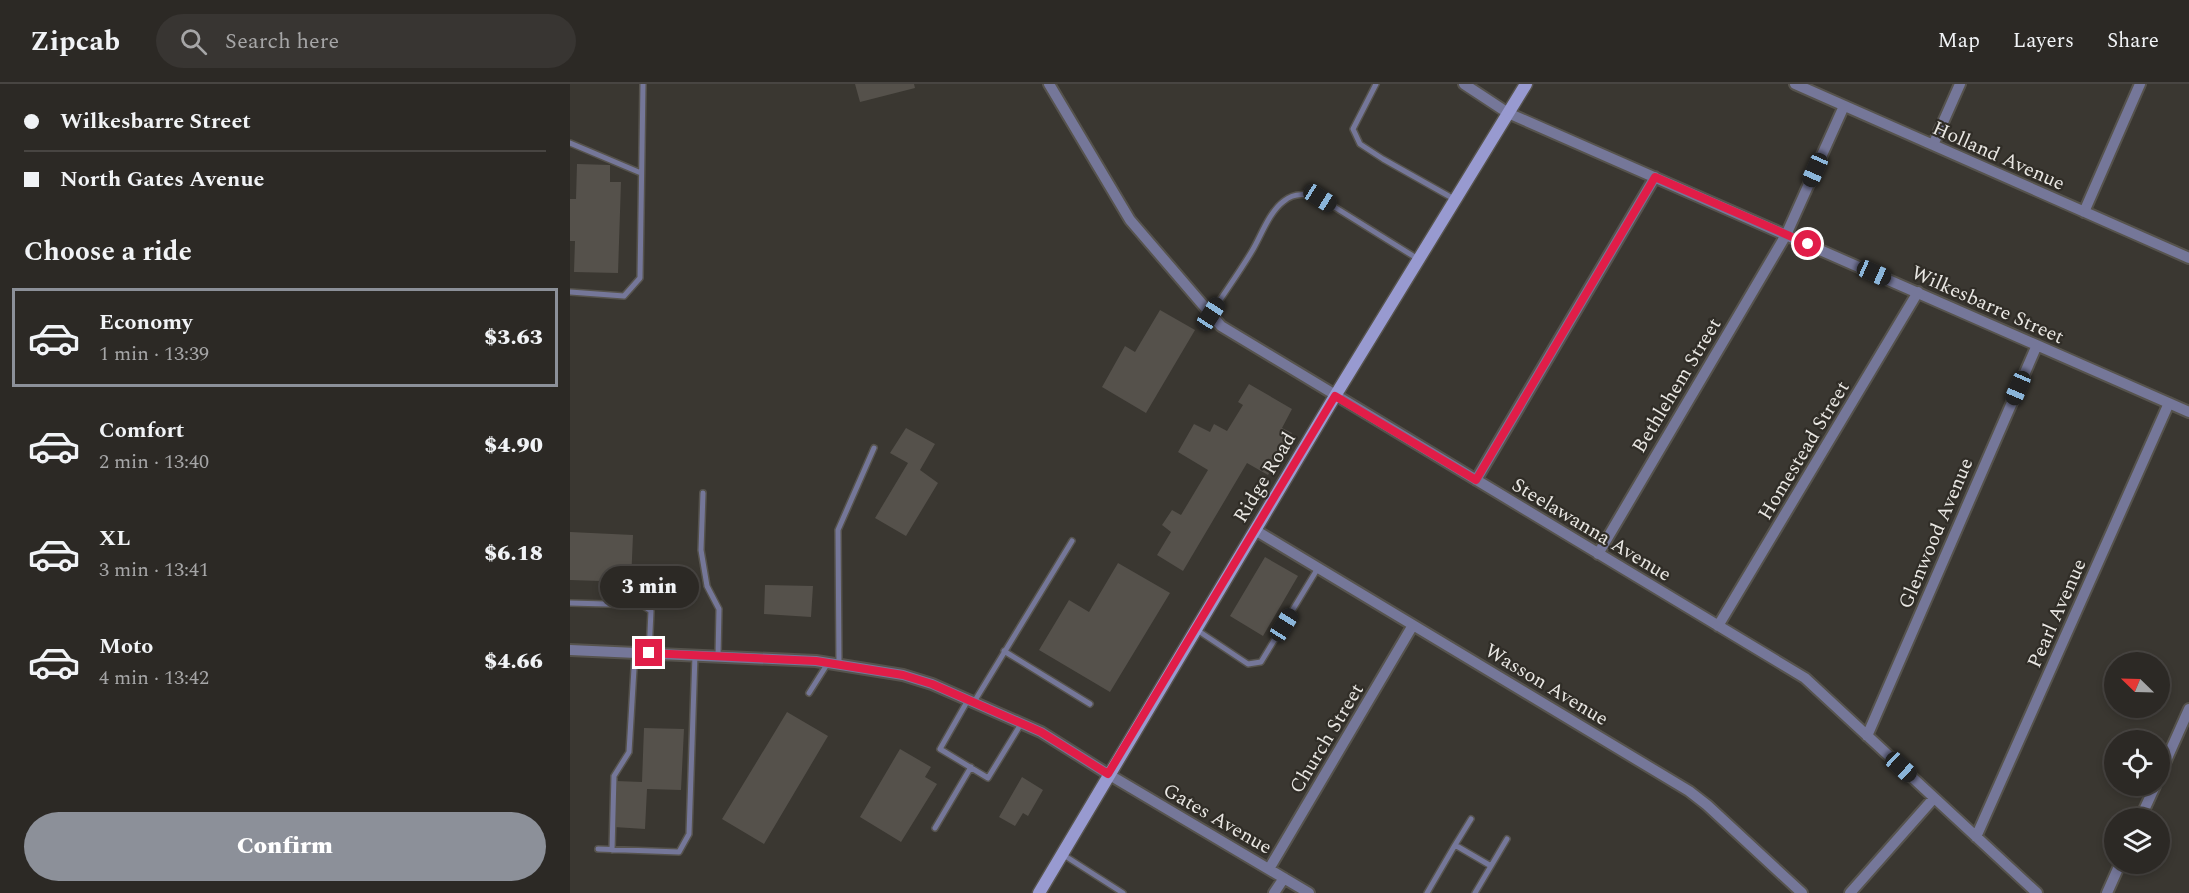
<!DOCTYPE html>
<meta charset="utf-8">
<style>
:root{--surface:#2c2925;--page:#383532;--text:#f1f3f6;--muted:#a6a6a7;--line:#484542;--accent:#8c9099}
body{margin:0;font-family:Spectral,serif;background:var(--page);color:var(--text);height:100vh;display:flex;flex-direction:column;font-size:22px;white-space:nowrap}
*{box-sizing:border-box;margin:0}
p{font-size:20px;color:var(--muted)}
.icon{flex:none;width:33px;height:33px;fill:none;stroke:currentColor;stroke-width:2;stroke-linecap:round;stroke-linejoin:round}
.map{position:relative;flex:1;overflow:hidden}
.panel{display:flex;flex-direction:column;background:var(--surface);width:570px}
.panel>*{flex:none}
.guide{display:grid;align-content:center;height:132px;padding:0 24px;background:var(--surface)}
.needle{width:39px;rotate:293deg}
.tools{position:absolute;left:1534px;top:568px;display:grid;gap:12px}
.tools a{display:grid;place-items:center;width:66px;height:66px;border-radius:50%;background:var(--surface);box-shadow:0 3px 9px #0003,0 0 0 2px var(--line);font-size:30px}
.end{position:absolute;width:27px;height:27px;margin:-14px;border:8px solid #e11d48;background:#fff;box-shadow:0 0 0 3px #fff}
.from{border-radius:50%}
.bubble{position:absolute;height:42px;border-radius:21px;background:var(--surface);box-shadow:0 3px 9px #0003,0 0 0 2px var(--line);font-size:20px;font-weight:800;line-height:42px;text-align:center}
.car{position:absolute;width:18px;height:36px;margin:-18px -9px;border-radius:8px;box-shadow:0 0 4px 2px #0007;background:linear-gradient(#222 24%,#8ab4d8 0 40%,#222 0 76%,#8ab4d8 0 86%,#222 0)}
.guide b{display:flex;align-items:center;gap:21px;height:57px;font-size:22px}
.guide b+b{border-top:2px solid var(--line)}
.guide i{width:15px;height:15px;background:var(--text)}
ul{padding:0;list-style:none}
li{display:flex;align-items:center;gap:18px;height:99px;margin:0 12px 9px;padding:0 12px;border:3px solid transparent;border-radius:0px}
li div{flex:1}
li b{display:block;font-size:22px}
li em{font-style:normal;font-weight:800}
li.selected{border-color:var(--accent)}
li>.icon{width:54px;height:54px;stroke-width:1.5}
h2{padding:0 24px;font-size:27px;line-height:72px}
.primary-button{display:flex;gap:12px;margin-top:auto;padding:12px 24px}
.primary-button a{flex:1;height:69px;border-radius:36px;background:var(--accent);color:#fff;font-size:24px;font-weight:800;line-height:69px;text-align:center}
header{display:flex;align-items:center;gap:36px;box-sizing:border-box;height:84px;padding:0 30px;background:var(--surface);border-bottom:2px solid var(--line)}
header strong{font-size:28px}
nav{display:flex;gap:33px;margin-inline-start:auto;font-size:21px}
.search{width:420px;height:54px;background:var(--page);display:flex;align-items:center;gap:15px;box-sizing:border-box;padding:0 21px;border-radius:33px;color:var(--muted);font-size:22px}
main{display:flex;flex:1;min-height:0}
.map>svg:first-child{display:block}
.building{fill:#55514b}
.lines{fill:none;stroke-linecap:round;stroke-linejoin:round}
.service-casing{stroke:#56534d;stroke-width:8}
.minor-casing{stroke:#56534d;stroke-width:14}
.secondary-casing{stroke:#56534d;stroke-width:15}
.service{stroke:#757799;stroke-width:5}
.minor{stroke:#757799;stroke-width:10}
.secondary{stroke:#989ad0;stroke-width:12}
.route{stroke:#e11d48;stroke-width:8}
.labels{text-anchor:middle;stroke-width:4.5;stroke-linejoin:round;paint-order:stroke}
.street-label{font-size:20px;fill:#e9e7e3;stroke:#302d27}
</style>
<header>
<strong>Zipcab</strong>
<div class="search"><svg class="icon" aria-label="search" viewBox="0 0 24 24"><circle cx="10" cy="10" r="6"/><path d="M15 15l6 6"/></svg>Search here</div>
<nav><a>Map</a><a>Layers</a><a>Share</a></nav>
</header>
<main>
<section class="panel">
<div class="guide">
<b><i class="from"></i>Wilkesbarre Street</b>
<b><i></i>North Gates Avenue</b>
</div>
<h2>Choose a ride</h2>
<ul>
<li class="selected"><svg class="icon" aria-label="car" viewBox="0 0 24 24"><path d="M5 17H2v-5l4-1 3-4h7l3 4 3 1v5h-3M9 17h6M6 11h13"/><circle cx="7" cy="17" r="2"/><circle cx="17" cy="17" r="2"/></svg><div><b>Economy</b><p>1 min · 13:39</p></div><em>$3.63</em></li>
<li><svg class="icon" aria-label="car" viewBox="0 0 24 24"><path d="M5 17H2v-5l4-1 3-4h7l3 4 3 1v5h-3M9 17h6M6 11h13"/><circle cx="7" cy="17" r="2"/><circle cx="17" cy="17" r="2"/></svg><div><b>Comfort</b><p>2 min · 13:40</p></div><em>$4.90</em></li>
<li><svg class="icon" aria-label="car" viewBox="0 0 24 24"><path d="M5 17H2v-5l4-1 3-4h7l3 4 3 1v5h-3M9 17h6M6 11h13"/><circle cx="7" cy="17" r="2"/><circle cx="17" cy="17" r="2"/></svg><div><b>XL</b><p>3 min · 13:41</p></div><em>$6.18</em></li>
<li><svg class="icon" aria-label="car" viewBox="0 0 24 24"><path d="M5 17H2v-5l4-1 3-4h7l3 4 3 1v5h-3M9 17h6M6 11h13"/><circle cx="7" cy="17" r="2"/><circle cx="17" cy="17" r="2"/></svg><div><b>Moto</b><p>4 min · 13:42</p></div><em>$4.66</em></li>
</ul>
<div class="primary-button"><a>Confirm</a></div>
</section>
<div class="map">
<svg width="1619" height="809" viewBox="0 0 1619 809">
<rect width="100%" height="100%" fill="#3a3731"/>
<!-- building -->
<path class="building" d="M285,0H344L345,4L290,18Z
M7,80L40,81V98H51L48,189L4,188L5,157H0V115H6Z
M590,226L625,246L576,329L532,303L555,262L565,268Z
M679,300L722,325L712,344L722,349L698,391L677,379L613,487L587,471L601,448L592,441L602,426L611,431L638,386L608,368L624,340L640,348L644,340L657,347L673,321L668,318Z
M336,344L365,360L350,386L368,399L336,452L305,434L338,379L320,369Z
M0,448L63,451L61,498L0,496Z
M695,473L728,492L693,552L660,532Z
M548,479L600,509L540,608L469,566L499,516L519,528Z
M195,501L243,502L241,533L194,530Z
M217,628L258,652L194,760L152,735Z
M74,644L114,645L111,706L77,705L75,745L44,743L46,697L72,698Z
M330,665L361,683L355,693L367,700L331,758L290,733Z
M452,693L473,706L458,732L453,729L445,742L429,733Z"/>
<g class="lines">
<!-- service casing -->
<g class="service-casing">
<path id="service" d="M806,0L783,45L790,60L813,75L884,115
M0,59L71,89
M0,208L54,212L70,194L73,0
M641,230C654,209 669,189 682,167C691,152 699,128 714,117C725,108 737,110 750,114L848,175
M133,409L131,466L137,502L149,525L148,572
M0,519L72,521L81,527L79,569
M627,546L678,580L691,578L748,484
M434,567L520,620
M269,580L268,446L304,364
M239,609L258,579
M398,616L370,665L418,694L451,640
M404,618L502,457
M365,744L401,683
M885,761L901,735
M28,765L109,768L119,750L125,571
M42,766L44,692L59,668L65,568
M492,770L553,809
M921,782L937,755
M857,809L885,761L921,782L905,809"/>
</g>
<!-- minor casing -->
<g class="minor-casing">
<path id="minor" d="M479,0L560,136L651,242L1235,594L1467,809
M894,0L938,29L1619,328
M1225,0L1619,174
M1363,61L1390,0
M1514,128L1570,0
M906,396L1085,93
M685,446L1119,707L1137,721L1232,809
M1028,470L1216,151L1274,22
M1148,542L1348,208
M0,566L246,577L333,591L362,600L471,648L538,690L739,809
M1297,652L1467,261
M1590,690L1619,625
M1570,735L1585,702
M1406,753L1599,319
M699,785L843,541
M704,809L714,794
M1280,809L1364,714
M1537,809L1550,780"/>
</g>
<!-- secondary casing -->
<g class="secondary-casing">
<path id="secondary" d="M469,809L765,312L956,0"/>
</g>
<!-- service -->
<use href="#service" class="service"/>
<!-- minor -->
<use href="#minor" class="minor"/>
<!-- secondary -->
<use href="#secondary" class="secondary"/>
</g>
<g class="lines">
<!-- route -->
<path class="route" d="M79,569L246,577L333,591L362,600L471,648L538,690L765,312L906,396L1085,93L1238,160"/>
</g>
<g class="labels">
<!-- street labels -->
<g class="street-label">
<text transform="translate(1429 71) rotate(24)" y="7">Holland Avenue</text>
<text transform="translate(1418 220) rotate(24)" y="7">Wilkesbarre Street</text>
<text transform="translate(1106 301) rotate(-59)" y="7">Bethlehem Street</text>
<text transform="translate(1233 366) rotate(-59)" y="7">Homestead Street</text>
<text transform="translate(694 393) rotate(-59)" y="7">Ridge Road</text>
<text transform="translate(1022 445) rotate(31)" y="7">Steelawanna Avenue</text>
<text transform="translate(1365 449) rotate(-67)" y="7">Glenwood Avenue</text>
<text transform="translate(1486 529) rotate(-66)" y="7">Pearl Avenue</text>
<text transform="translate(977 600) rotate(31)" y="7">Wasson Avenue</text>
<text transform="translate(756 654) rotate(-59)" y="7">Church Street</text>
<text transform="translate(648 734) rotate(30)" y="7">Gates Avenue</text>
</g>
</g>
</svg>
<div class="tools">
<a><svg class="needle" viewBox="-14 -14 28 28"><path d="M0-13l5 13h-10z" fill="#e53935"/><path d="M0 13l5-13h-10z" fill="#a6a6a7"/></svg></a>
<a><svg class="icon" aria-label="locate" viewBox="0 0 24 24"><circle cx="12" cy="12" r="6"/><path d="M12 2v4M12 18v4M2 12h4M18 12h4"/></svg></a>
<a><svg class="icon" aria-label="layers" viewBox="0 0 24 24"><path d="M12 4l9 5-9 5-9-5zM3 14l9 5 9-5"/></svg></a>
</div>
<i class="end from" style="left:1238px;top:160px"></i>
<i class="end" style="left:79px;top:569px"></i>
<div class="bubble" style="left:30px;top:482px;width:99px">3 min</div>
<i class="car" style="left:1245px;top:86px;rotate:204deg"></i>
<i class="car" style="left:750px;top:114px;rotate:122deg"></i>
<i class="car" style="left:1304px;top:189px;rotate:114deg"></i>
<i class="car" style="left:641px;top:230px;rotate:33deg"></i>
<i class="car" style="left:1448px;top:304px;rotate:203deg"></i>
<i class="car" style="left:714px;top:541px;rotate:32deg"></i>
<i class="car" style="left:1331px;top:683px;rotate:133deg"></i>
</div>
</main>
